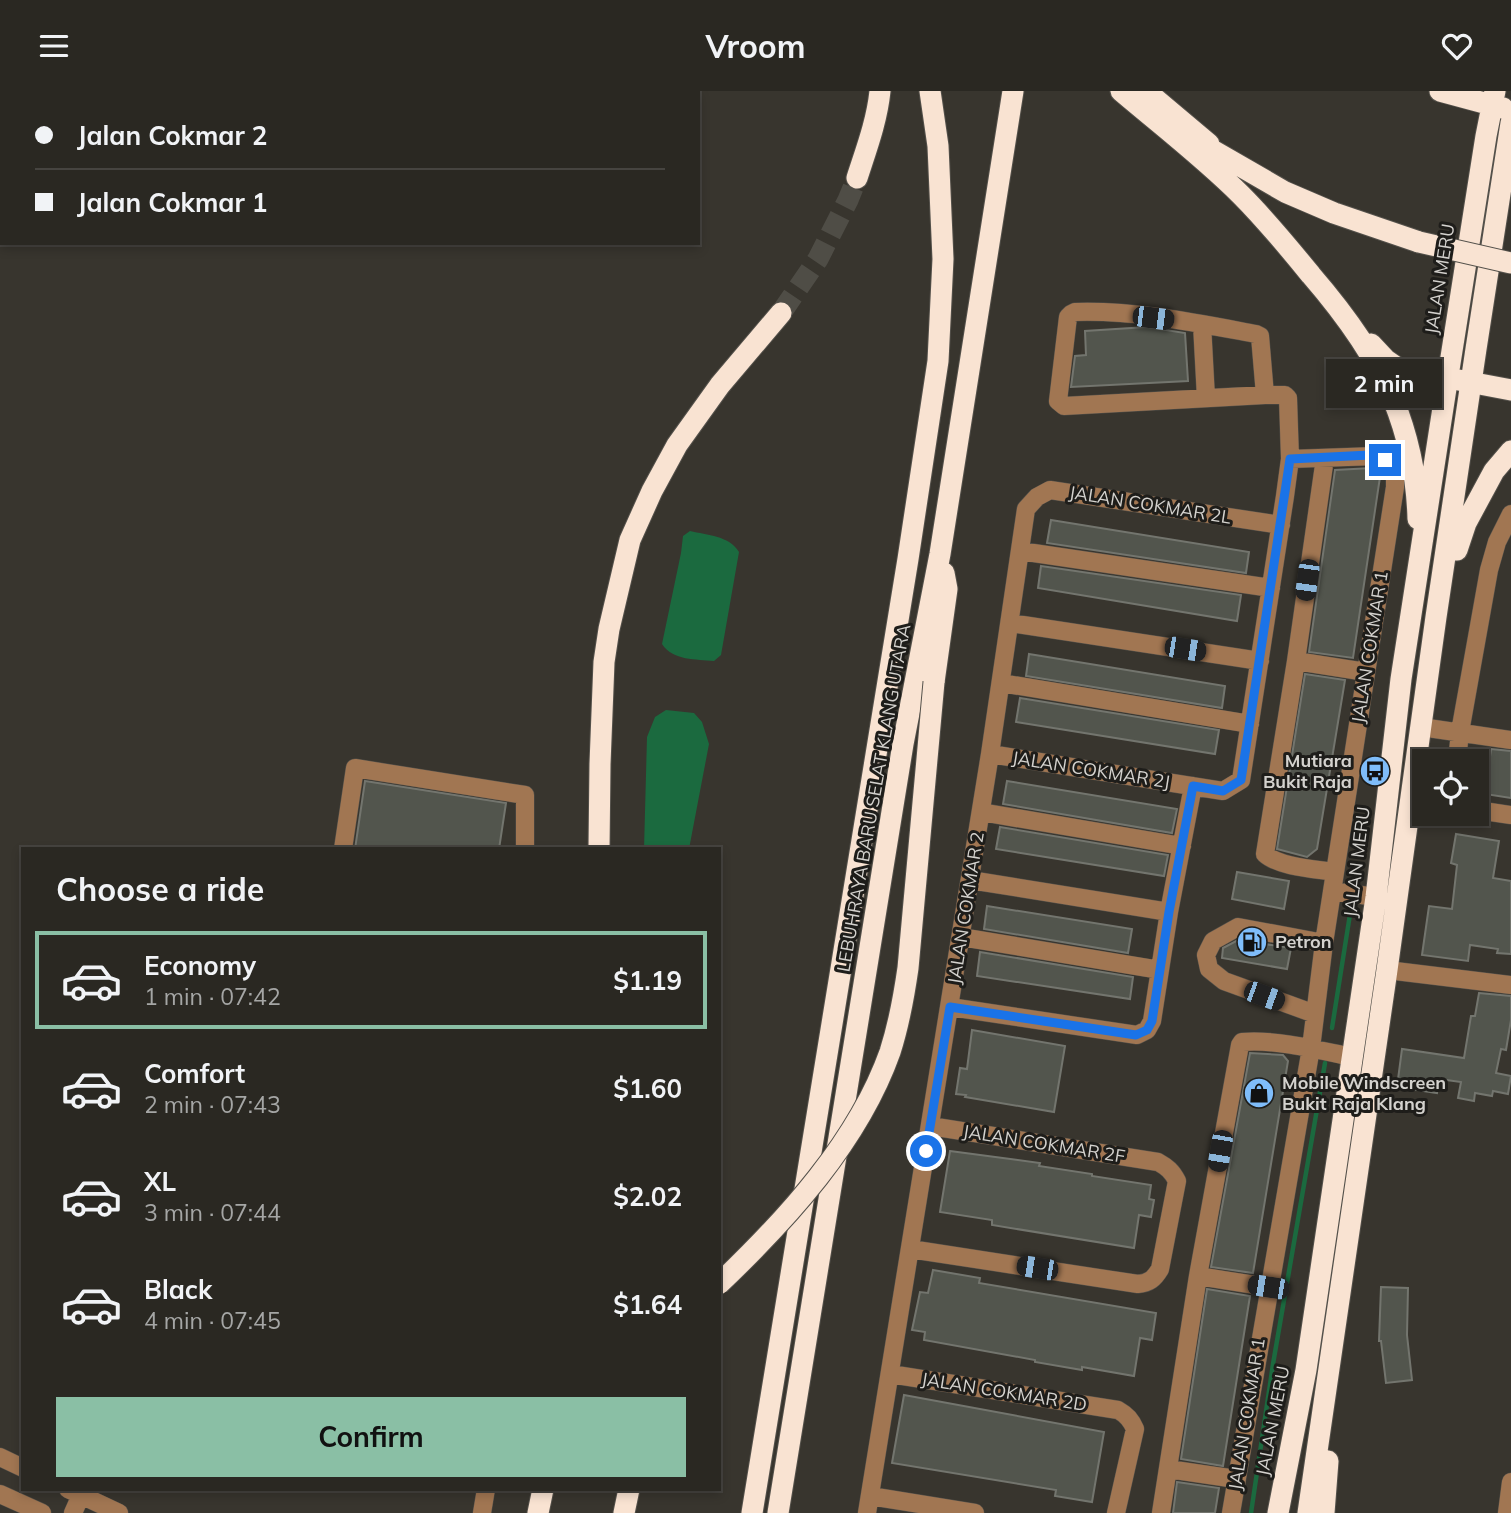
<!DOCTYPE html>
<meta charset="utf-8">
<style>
:root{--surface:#2a2822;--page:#32302a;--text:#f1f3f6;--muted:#a5a6a5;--line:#464440;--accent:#8abfa5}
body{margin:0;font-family:Mulish,sans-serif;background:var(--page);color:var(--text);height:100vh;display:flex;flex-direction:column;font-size:26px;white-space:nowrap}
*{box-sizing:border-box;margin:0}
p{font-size:23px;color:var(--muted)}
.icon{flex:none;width:38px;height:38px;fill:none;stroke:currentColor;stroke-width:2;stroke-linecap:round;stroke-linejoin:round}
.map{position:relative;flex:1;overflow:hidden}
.side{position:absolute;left:21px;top:756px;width:700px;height:644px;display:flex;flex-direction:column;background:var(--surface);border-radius:0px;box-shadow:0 4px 10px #0003,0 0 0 2px var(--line)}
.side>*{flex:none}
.banner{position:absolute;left:0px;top:0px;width:700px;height:154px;box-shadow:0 4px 10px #0003,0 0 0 2px var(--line);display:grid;align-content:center;height:154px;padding:0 35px;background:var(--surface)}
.buttons{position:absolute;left:1412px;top:658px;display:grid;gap:14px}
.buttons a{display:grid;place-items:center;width:77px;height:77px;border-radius:0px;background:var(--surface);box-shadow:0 4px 10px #0003,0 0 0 2px var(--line);font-size:35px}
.end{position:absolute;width:32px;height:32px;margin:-16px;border:9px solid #1a73e8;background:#fff;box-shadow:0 0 0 4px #fff}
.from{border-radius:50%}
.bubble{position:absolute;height:49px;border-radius:0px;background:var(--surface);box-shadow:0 4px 10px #0003,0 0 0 2px var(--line);font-size:23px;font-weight:700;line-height:49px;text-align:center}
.car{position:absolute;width:21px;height:42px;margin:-21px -10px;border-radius:9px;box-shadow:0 0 5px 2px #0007;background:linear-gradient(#222 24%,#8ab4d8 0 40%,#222 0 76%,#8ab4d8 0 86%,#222 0)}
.banner b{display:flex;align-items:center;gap:24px;height:66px;font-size:26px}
.banner b+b{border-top:2px solid var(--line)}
.banner i{width:18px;height:18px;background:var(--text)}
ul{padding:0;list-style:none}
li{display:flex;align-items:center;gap:21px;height:98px;margin:0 14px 10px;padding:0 21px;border:4px solid transparent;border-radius:0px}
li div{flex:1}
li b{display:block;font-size:26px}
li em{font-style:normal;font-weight:700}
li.on{border-color:var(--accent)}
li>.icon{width:63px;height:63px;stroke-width:1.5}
h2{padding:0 35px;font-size:32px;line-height:84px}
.primary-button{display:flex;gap:14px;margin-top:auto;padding:14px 35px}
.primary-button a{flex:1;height:80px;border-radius:0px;background:var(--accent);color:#111;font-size:28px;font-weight:700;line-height:80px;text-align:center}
header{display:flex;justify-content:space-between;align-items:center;height:91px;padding:0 35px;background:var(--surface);font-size:32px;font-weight:700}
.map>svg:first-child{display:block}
.water{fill:#1b6a3f}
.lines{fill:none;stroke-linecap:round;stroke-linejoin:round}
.stream{stroke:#1b6a3f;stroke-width:4.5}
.building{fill:#52554d;stroke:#73756e;stroke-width:2}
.highway-tunnel{stroke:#4f4d46;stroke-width:21;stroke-dasharray:21 10;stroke-linecap:butt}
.minor-casing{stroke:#54514b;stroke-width:19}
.highway-casing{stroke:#54514b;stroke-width:23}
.minor{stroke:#a17652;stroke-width:18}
.highway{stroke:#f9e3d2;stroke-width:21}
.highway-bridge-casing{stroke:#54514b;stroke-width:23;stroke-linecap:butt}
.highway-bridge{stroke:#f9e3d2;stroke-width:21}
.route{stroke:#1a73e8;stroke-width:9}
.labels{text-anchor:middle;stroke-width:6;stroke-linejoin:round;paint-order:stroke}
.street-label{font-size:18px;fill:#d4d2ce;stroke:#1e1d1a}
.poi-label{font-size:18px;font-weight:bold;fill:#d4d2ce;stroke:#1e1d1a;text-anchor:start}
</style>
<header><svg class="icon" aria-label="menu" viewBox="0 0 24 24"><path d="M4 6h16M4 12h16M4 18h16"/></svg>Vroom<svg class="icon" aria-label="heart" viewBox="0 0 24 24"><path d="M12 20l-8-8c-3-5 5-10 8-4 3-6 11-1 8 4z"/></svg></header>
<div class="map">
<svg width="1511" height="1422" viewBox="0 0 1511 1422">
<rect width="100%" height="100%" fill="#38352e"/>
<!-- water -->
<path class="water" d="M690,440C707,444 730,445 739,461L721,564L714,570C696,568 673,570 662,553L681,462L683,445Z
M666,619L694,622L702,631L709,653L689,758H644L647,646L655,626Z"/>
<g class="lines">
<!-- stream -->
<path class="stream" d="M1332,937L1351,817
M1251,1422L1273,1273L1325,972"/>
</g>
<!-- building -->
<path class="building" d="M1147,236L1185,242L1188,290L1071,296L1075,265L1086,264L1085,240Z
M1372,377L1380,386L1353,567L1309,561L1335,379Z
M1051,429L1249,461L1246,482L1047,452Z
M1041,475L1241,504L1237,530L1038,497Z
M1029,563L1225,595L1222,617L1026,585Z
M1305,583L1345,589L1317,758L1307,766L1277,758Z
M1020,607L1219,639L1215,663L1016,631Z
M1491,658L1511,660V707L1485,703Z
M365,690L506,712L499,758H355Z
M1007,690L1177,718L1172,742L1003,713Z
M1000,736L1168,764L1164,785L996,758Z
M1456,743L1499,750L1493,787L1511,790V863L1497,862L1498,858L1470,854L1468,870L1422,864L1429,815L1452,818L1457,774L1451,772Z
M1237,781L1289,790L1284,818L1232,808Z
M987,815L1132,838L1128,862L984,838Z
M1238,849L1291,857L1287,878L1222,867L1223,857Z
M980,861L1133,886L1130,908L977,885Z
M1479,902L1511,905V929L1506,959L1501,958L1496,982L1511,985L1508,1003L1493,1000L1492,1005L1475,1002L1474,1010L1458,1007L1461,991L1439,988L1437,1002L1397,996L1402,958L1464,967L1471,925H1475Z
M972,939L1065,955L1054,1021L965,1006L966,1004L956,1003L960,977L967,978Z
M1250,962L1283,964L1288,970L1253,1182L1211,1176Z
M950,1060L1040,1072L1039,1075L1092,1083V1085L1151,1094L1149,1108L1154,1109L1151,1126L1139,1124L1134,1157L992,1134V1129L940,1121Z
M933,1179L980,1187L979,1192L1156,1222L1152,1249L1140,1247L1134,1285L1082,1276V1279L1035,1271V1269L924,1249L925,1241L912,1239L920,1201L928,1202Z
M1381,1196L1408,1197L1407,1244L1412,1289L1386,1292L1381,1250H1379Z
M1207,1198L1250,1205L1223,1375L1181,1368Z
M904,1304L1104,1341L1092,1411L1055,1405L1056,1399L892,1372Z
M1177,1391L1219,1397L1215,1422H1173Z"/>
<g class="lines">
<!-- highway-tunnel -->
<path class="highway-tunnel" d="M781,222L818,168L848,109L857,87"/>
<!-- minor casing -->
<g class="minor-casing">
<path id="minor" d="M1202,233L1206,307
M1325,367L1296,570L1265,763C1279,776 1316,778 1335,781
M1020,460L1271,497
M1010,532L1260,570
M1296,570L1366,581
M1001,592L1250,633
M1421,636L1511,649
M990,663L1223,700L1241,689L1285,405L1290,368L1288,307L1285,304H1265L1064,315L1058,310L1068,226L1071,223L1075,221C1135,219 1197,232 1256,243L1260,245L1265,304
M1457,670L1460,641L1489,479L1497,451L1511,423
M1477,719L1511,724
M981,721L1182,755
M343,758L355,677L525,704V758
M970,789L1169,821
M1332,800L1376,806
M961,846L1160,879
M1387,879L1511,894
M950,916L1137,944L1147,939L1152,930L1169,821L1193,695
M1315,923L1224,890L1209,878L1206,864L1213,850L1238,836L1324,852
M910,1158L1138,1193C1149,1192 1154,1188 1160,1178L1177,1090C1172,1080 1167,1076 1158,1071L930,1035
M1198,1185L1268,1196
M890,1283L1118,1319C1127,1324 1131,1329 1135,1338L1116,1422
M0,1366L23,1377
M1168,1378L1236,1388
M68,1398L119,1422
M0,1403L42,1422
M870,1405L975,1422
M73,1422L81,1404
M482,1422L486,1398
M867,1422L990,663L1026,418L1037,406L1050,399L1281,434
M1161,1422L1198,1185L1240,954L1242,951C1276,948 1319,959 1352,966
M1231,1422L1311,957L1324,852L1395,396V383L1393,377L1389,372L1376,365L1290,368
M1507,1422L1511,1391"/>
</g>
<!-- highway casing -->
<g class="highway-casing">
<path id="highway" d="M1121,0C1161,34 1204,67 1241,104C1266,129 1289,157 1311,184C1343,221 1374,263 1393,308C1408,345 1417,388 1418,428
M1146,0L1209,53
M1440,0L1503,17
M1195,49L1285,101L1334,122L1419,151
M857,87C866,59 877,30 880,0
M1371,253L1386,269L1402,280L1424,286L1448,287L1511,299
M1457,459L1466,432L1494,380L1511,360
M934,591L947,498L944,482
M599,758L600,673L604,571L609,538L630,449L652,400L677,354L720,294L781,222
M538,1422L543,1398
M624,1422L629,1398
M752,1422L908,468L938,270L943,168L938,55L930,0
M778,1422L903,653L940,463L1013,0
M1278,1422L1306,1279L1376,806L1401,588L1445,304L1486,45L1495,0
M1308,1422L1387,879L1436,526L1476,258L1511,32
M1324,1422L1328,1370"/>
</g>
<!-- minor -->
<use href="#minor" class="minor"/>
<!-- highway -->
<use href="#highway" class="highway"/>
<!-- highway-bridge casing -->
<g class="highway-bridge-casing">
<path id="highway-bridge" d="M1419,151L1511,172
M719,1193C787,1128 858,1051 890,961C899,933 904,905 908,877L934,591"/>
</g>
<!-- highway-bridge -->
<use href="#highway-bridge" class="highway-bridge"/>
</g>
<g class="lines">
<!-- route -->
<path class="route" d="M926,1060L950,916L1136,944L1147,939L1152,930L1169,821L1193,695L1223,700L1241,689L1290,368L1370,364L1385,369"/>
</g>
<!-- icons -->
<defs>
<g id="bus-disc" transform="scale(1.575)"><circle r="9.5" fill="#7fbdfa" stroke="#1e1d1a"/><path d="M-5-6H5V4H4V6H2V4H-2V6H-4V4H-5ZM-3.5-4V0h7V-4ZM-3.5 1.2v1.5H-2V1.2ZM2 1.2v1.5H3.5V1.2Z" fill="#111"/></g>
<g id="fuel-disc" transform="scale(1.575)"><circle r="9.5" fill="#7fbdfa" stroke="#1e1d1a"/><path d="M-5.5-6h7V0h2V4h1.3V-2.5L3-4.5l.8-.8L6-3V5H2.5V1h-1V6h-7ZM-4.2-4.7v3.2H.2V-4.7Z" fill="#111"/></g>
<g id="shop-disc" transform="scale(1.575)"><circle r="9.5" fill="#7fbdfa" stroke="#1e1d1a"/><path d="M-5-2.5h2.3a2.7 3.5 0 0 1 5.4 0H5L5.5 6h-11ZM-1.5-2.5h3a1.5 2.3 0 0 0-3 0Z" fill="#111"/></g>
</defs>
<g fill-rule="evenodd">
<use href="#bus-disc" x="1375" y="680"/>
<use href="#fuel-disc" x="1252" y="851"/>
<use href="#shop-disc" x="1259" y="1002"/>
</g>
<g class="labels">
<!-- street labels -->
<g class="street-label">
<text transform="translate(1440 188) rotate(-81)" y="6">JALAN MERU</text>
<text transform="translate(1150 414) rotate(9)" y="6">JALAN COKMAR 2L</text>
<text transform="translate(1370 556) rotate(-81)" y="6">JALAN COKMAR 1</text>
<text transform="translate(1091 679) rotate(9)" y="6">JALAN COKMAR 2J</text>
<text transform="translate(874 707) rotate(-80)" y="6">LEBUHRAYA BARU SELAT KLANG UTARA</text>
<text transform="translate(1357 771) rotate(-83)" y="6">JALAN MERU</text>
<text transform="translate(966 817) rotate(-81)" y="6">JALAN COKMAR 2</text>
<text transform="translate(1044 1053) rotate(9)" y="6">JALAN COKMAR 2F</text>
<text transform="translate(1004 1301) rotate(9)" y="6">JALAN COKMAR 2D</text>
<text transform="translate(1247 1323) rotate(-81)" y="6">JALAN COKMAR 1</text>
<text transform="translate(1273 1330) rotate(-79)" y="6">JALAN MERU</text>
</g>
<!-- poi labels -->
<g class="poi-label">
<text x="1352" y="676" text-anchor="end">Mutiara<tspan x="1352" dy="21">Bukit Raja</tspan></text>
<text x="1275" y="857">Petron</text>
<text x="1282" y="998">Mobile Windscreen<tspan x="1282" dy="21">Bukit Raja Klang</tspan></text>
</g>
</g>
</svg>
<div class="buttons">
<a><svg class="icon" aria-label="locate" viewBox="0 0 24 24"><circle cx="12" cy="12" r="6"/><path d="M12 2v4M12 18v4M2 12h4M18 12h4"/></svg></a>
</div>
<i class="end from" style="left:926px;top:1060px"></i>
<i class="end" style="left:1385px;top:369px"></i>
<div class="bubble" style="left:1326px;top:268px;width:116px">2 min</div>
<i class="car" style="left:1153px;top:227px;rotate:97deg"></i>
<i class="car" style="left:1307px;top:489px;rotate:188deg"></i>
<i class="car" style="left:1185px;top:558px;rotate:99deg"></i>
<i class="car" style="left:1264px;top:905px;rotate:110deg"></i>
<i class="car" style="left:1220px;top:1060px;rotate:190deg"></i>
<i class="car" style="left:1037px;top:1177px;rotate:279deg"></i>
<i class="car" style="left:1268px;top:1196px;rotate:279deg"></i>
<div class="banner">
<b><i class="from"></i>Jalan Cokmar 2</b>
<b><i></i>Jalan Cokmar 1</b>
</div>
<section class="side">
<h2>Choose a ride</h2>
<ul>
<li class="on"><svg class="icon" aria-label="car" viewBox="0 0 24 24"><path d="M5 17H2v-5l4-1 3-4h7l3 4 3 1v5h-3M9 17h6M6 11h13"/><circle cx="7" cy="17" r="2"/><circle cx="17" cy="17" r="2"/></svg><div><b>Economy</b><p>1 min · 07:42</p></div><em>$1.19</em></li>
<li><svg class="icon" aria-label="car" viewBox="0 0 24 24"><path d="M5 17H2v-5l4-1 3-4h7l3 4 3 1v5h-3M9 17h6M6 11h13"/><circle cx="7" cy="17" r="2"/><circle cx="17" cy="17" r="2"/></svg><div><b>Comfort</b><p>2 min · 07:43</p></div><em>$1.60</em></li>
<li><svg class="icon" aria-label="car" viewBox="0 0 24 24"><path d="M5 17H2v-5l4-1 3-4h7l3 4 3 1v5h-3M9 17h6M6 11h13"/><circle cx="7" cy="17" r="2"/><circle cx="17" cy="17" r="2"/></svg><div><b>XL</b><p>3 min · 07:44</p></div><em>$2.02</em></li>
<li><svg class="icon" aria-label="car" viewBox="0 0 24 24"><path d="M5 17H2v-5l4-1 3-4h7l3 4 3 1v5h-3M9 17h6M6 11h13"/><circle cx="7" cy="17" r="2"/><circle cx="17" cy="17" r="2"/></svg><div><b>Black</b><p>4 min · 07:45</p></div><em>$1.64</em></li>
</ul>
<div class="primary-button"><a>Confirm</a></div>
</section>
</div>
